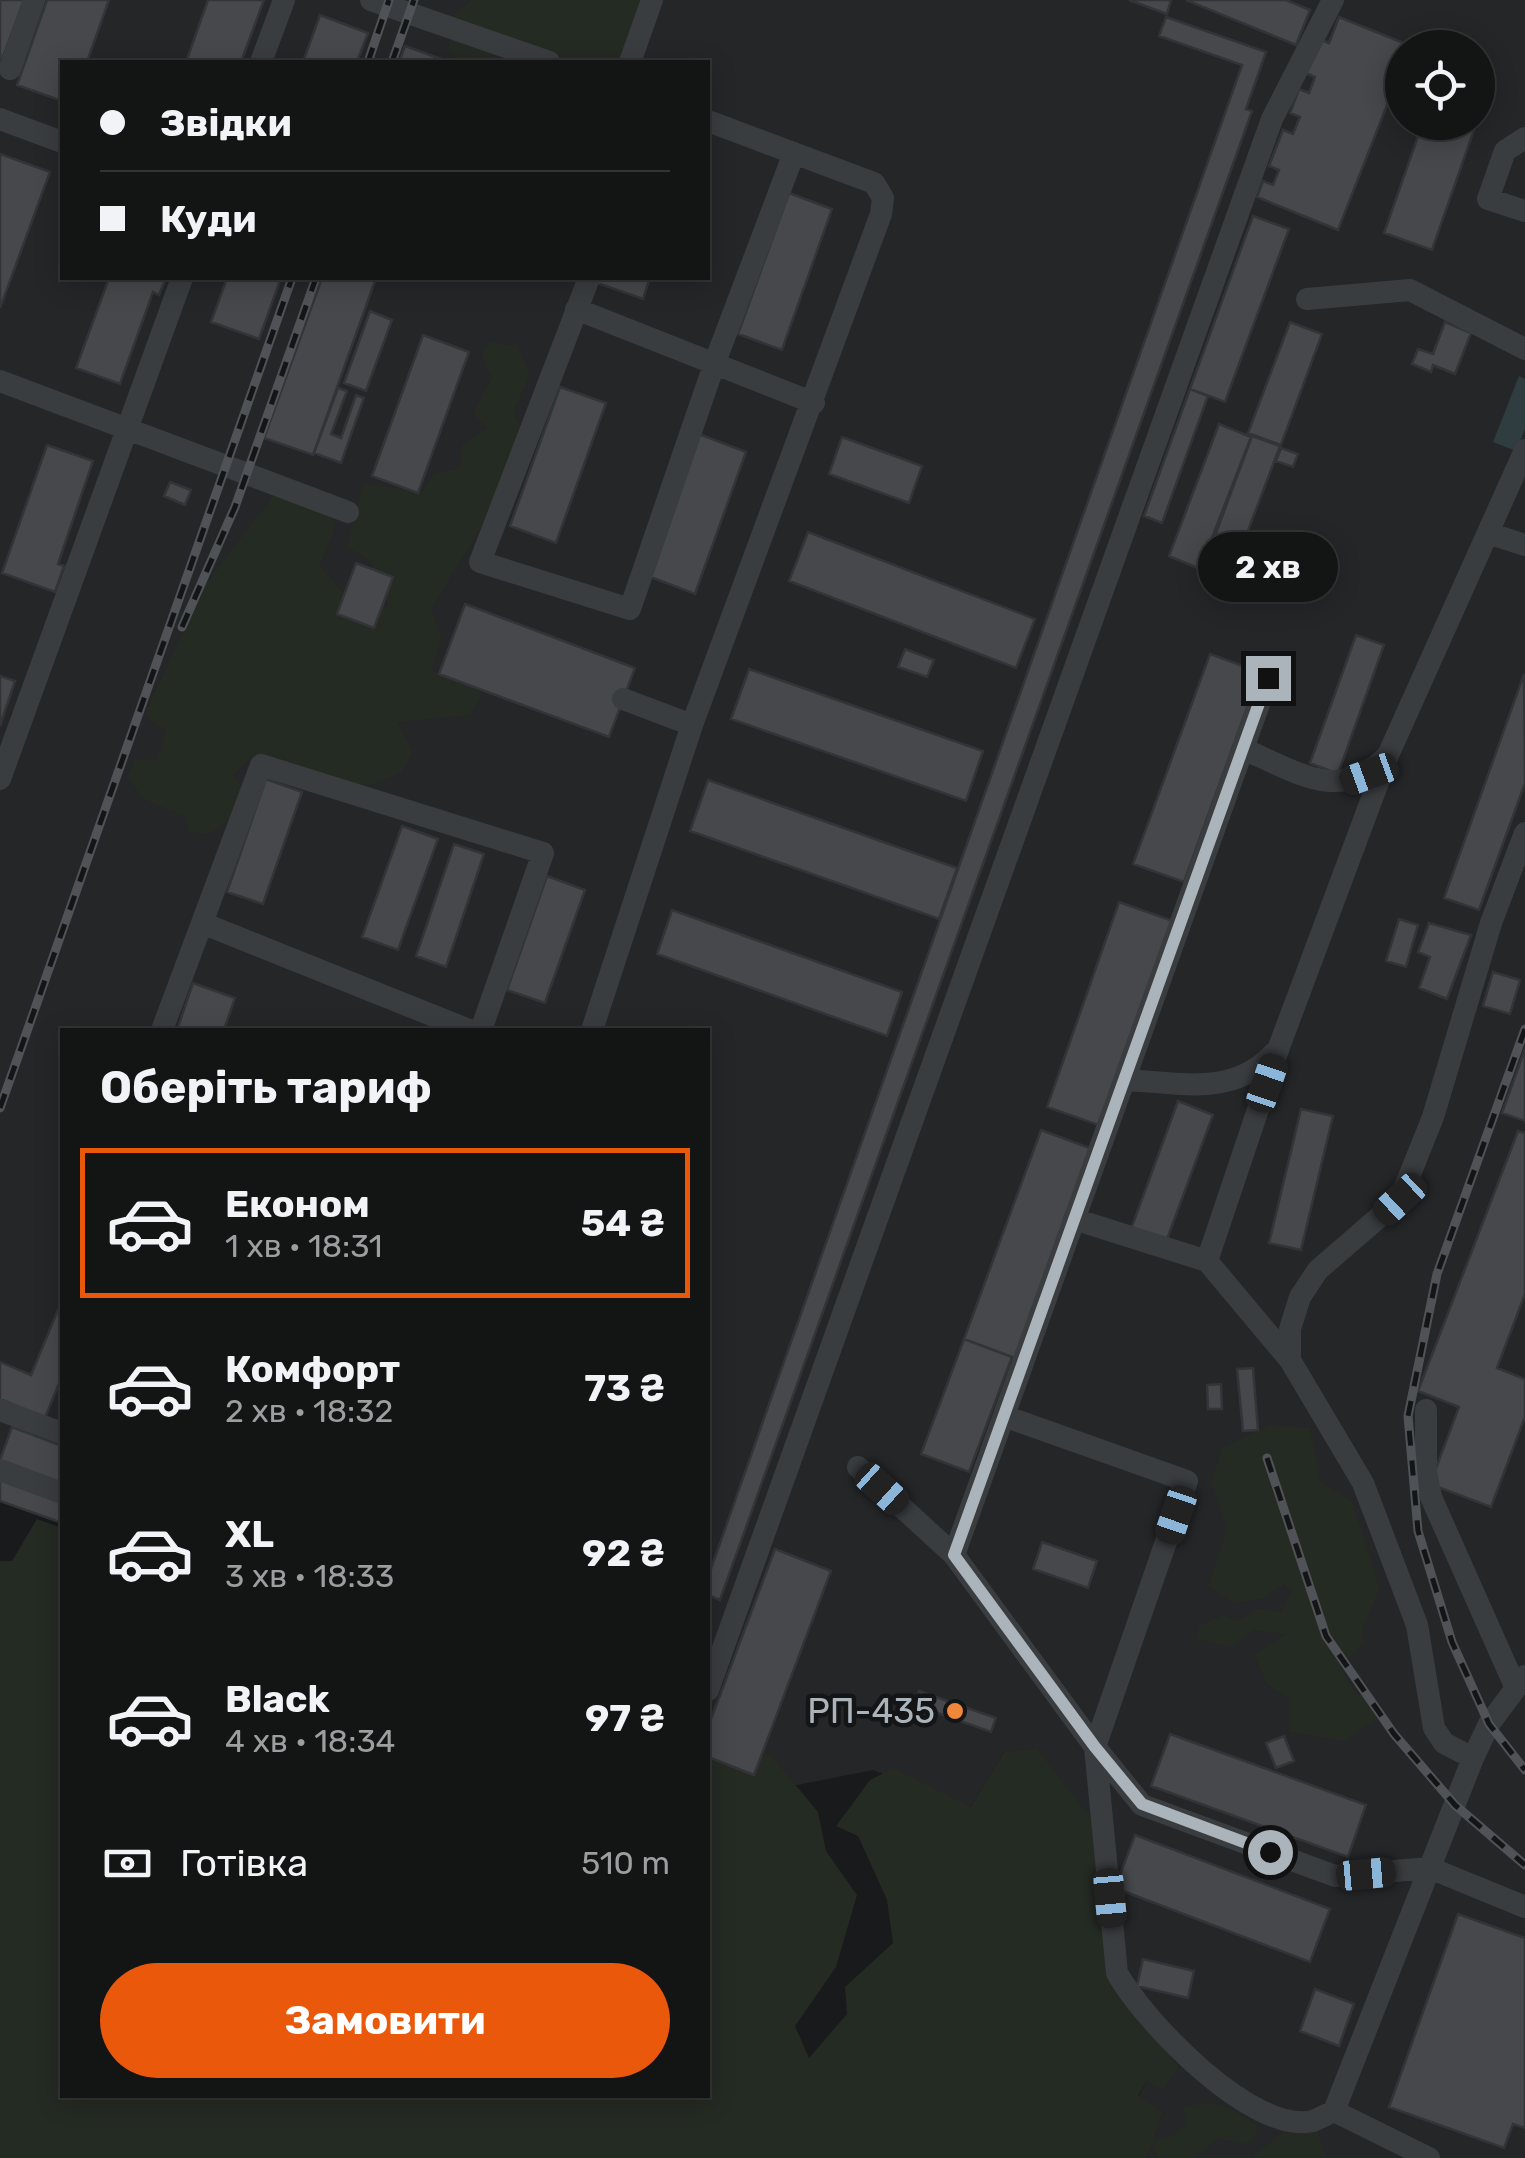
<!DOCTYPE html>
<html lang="uk">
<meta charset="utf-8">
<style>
:root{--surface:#131414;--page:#1c1d1d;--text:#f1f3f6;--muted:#9d9ea0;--line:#323334;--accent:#ea580c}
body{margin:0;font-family:Rubik,sans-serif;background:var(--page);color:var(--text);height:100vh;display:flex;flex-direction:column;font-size:38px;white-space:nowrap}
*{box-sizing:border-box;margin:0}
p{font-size:32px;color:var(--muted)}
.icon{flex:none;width:55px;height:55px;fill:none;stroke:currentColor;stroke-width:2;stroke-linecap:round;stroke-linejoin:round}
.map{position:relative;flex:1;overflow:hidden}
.details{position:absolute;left:60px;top:1028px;width:650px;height:1070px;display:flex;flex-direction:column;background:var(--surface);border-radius:0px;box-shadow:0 5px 25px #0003,0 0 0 2px var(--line)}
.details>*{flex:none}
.top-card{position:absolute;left:60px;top:60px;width:650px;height:220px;border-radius:0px;box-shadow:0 5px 25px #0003,0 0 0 2px var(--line);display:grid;align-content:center;height:220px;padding:0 40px;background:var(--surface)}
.buttons{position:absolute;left:1385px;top:30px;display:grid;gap:20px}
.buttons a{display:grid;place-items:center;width:110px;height:110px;border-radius:50%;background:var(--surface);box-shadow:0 5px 25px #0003,0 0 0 2px var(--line);font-size:50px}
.end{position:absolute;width:45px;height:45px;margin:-22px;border:12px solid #acb4bb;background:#111;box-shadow:0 0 0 5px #111}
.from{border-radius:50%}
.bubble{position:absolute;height:70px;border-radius:35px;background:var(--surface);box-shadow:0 5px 25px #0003,0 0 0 2px var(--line);font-size:32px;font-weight:700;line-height:70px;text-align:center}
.car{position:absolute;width:30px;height:60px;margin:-30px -15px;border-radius:12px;box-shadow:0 0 8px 2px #0007;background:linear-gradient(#222 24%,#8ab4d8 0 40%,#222 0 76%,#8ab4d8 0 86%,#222 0)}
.top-card b{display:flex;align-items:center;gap:35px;height:95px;font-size:38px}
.top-card b+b{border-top:2px solid var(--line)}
.top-card i{width:25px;height:25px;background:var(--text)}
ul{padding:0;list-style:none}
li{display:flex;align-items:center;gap:30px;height:150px;margin:0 20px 15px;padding:0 20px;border:5px solid transparent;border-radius:0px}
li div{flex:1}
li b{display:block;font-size:38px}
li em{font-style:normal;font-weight:700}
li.selected{border-color:var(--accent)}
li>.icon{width:90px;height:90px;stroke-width:1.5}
h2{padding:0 40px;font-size:45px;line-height:120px}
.pay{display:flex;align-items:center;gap:25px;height:110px;padding:0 40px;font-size:38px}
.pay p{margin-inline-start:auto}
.cta{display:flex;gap:20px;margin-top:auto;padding:20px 40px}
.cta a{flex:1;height:115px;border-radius:60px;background:var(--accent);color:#fff;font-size:40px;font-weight:700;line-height:115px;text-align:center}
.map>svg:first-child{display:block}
.built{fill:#252628;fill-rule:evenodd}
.green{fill:#242b23}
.water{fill:#2f3c40}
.building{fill:#46484b;stroke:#333437;stroke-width:2.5}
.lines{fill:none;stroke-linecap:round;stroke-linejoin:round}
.minor{stroke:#3a3d40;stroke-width:22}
.rail-casing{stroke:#4f5357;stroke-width:9}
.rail{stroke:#141516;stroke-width:5;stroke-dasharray:15;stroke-linecap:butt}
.route{stroke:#acb4bb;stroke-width:12}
.poi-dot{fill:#f0883c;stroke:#141516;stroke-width:4}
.labels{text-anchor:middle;stroke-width:9;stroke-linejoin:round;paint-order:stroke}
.poi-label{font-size:35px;fill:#acb4bb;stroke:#141516;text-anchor:end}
</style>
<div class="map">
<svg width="1525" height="2158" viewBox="0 0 1525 2158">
<rect width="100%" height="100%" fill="#191a1b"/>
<!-- built -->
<path class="built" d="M0,0H1525V2158H1146L1163,2112L1138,2097L1147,2081L1179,2066L1114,1989L1094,1822L1004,1752L971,1807L873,1770L757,1793L708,1760V1030H62V1523L0,1501ZM1402,48H1478V122H1402ZM62,62H708V278H62Z"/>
<!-- green -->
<path class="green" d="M471,0H640L621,62H459L448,49L455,14Z
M490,342L518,347L530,375L514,411L521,431L493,508L431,609L442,638L431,671L473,677L482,695L470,715L397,722L413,751L402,772L353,793L286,761L253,756L233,775L247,792L240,811L210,834L189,832L184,816L143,799L127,776L135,759L157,760L166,731L144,715L207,583L275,493L300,492L337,522L320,566L348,598L347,612L389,606L369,560L347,547L363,484L423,491L434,473L459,469L462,445L487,429L473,413L492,378L481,354Z
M1270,1425L1310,1428L1321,1482L1352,1502L1380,1589L1363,1627L1364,1642L1340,1666L1356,1694L1376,1698V1720L1345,1741L1289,1732L1290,1699L1267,1684L1254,1655L1286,1634L1255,1630L1231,1647L1196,1639L1199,1626L1223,1615L1238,1621L1260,1608L1280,1612L1292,1592L1284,1584L1264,1598L1234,1603L1208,1586L1227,1528L1211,1482L1222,1448Z
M37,1519L62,1528V2095H708V1759L770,1754L818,1812L826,1851L857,1895L836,1967L795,2026L809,2058L847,2014L845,1987L893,1943L887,1900L858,1836L836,1826L870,1780L894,1768L971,1807L1004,1752L1037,1749L1094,1822L1114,1989L1179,2066L1163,2090L1147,2081L1138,2096L1163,2112L1153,2141L1172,2136L1186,2124L1183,2108C1213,2097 1233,2108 1258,2126L1254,2139L1243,2144L1220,2138L1193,2158H1157L1152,2144L1146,2158H0V1561H12Z
M1291,2125L1318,2133L1326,2158H1252Z"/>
<!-- water -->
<path class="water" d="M1519,376L1525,379V429L1516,451L1493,442Z"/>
<!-- building -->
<path class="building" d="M0,0H24L0,65Z
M47,0H109L87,62H62V101L17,85Z
M208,0H264L241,62H186Z
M1129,0H1171L1167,14Z
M1186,0H1286L1310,10L1296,45Z
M320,15L368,33L357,62H303Z
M1166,17L1266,52L1246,109L1252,111L720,1600L708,1595V1577L1242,65L1159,36Z
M1339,17L1411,46L1402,48V67L1338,230L1257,197L1263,181L1273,185L1279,170L1269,166L1283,130L1293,134L1300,117L1290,113L1299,89L1309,93L1315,77L1306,73L1319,39L1329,43Z
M405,46L450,62H399Z
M1423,122H1454L1474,130L1432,250L1384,233Z
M0,154L50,172L0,308Z
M789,193L832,209L782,350L738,334Z
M1253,216L1289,229L1225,402L1190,389Z
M109,278H166L159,295L153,292L120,384L76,368Z
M227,278H281L259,339L211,322Z
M322,278H376L313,455L264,438Z
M599,278H650L643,299L597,283Z
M370,311L392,320L366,391L344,383Z
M1290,322L1322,334L1281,445L1248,433Z
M1445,322L1471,333L1455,374L1433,365L1431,372L1412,364L1418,349L1433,354Z
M423,335L469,352L418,493L372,476Z
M560,387L606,403L556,543L510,526Z
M338,388L347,391L331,434L341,438L356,395L364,398L341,463L314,453Z
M1190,389L1208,396L1162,523L1144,516Z
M1219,424L1251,437L1200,569L1169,556Z
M699,434L746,452L695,594L648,576Z
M1252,436L1280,446L1240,552L1213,541Z
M842,437L922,466L909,503L829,474Z
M47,445L93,461L58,564L64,566L55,592L2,573Z
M1281,448L1298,454L1293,467L1276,461Z
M170,482L191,490L185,505L164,496Z
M808,532L1035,619L1016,668L789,581Z
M356,563L393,577L374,628L337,614Z
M465,604L635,668L609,737L439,674Z
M1356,635L1384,645L1338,774L1310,763Z
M905,649L934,660L927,677L898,667Z
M1210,654L1260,672L1184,882L1133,864Z
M749,669L983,751L966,801L731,719Z
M1524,674L1525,783L1479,910L1444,898Z
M0,676L15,681L0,726Z
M266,779L302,792L263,904L227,892Z
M708,780L957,868L939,919L690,831Z
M402,826L438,839L398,950L362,937Z
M454,844L484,854L446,967L416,956Z
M547,876L585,890L545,1003L507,990Z
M1119,902L1173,921L1101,1126L1047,1107Z
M672,910L902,992L887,1036L657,954Z
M1399,919L1418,925L1406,967L1386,961Z
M1429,923L1471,935L1447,999L1419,988L1430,957L1418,952Z
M1493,972L1520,980L1510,1014L1483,1006Z
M193,983L235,998L224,1030H177Z
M1525,1049V1121L1502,1113Z
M1178,1101L1213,1115L1166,1242L1131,1229Z
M1301,1109L1333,1116L1301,1250L1269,1243Z
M1041,1130L1095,1150L1018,1359L964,1339Z
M1518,1131L1525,1133V1294L1497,1368L1525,1379V1417L1491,1507L1430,1484L1459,1407L1418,1391Z
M62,1300V1376L45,1418L0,1399V1362L31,1375Z
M964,1339L1012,1357L969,1472L921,1454Z
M1253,1368L1258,1430L1243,1431L1237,1369Z
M1221,1384L1222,1409H1208L1207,1385Z
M12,1427L62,1446V1484L0,1460Z
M0,1478L62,1501V1523L0,1501Z
M1042,1542L1097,1561L1088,1588L1033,1569Z
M775,1549L831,1571L754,1775L708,1757V1727Z
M919,1691L996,1718L991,1732L915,1705Z
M1170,1734L1366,1805L1348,1857L1151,1786Z
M1284,1736L1294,1761L1276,1768L1266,1743Z
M1135,1835L1330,1909L1310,1962L1115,1888Z
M1458,1914L1525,1938V2128L1513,2124L1504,2148L1389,2107Z
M1143,1959L1194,1971L1188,1998L1137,1986Z
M1315,1989L1354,2004L1339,2046L1300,2031Z"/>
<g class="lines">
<!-- minor -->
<path class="minor" d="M371,0L549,62
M261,62L284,0
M630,62L652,0
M10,69L34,0
M0,119L62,142
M1525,138L1505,151L1488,199L1525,211
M589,278L480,562L630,609L715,362L794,153
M1307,299L1410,290L1525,349
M576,309L814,403
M0,381L348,512
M1488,533L1525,545
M623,699L692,725
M1243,749C1296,771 1339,805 1387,756
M0,779L182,278
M202,923L469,1030
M162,1030L261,765L543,853L481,1030
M592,1030L692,725L881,214L883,198L874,183L708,121
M1124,1080C1179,1082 1232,1098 1274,1053
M1074,1219L1207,1261L1290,1360L1363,1483L1417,1625L1434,1728L1444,1743L1473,1758
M1207,1261L1279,1047L1389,753L1525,450
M1290,1360V1329L1300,1297L1318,1270L1400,1199L1433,1117L1491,923L1525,833
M0,1410L62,1433
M1426,1410V1472L1431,1497L1515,1686
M1004,1416L1187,1481L1095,1747L1117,1973C1144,2021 1252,2135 1313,2121C1319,2119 1327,2114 1334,2111L1473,1758L1489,1724L1525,1676
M858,1467L954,1555L1095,1747L1142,1805L1335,1876L1430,1868L1525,1907
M0,1470L62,1493
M954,1555L1268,679
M708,1690L1272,119L1333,0
M1334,2111L1429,2158"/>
<!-- rail casing -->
<g class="rail-casing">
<path id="rail" d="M368,62L389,0
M392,62L414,0
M182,627L235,507L316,278
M1525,1029L1437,1274L1408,1416L1418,1531L1452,1642L1489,1724L1525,1770
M0,1108L292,278
M1267,1458L1326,1636L1394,1734L1455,1805L1525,1865"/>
</g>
<!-- rail -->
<use href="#rail" class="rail"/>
</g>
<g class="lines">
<!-- route -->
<path class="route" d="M1268,678L954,1555L1095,1747L1142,1804L1270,1852"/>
</g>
<!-- markers -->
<circle class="poi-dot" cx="955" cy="1711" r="10"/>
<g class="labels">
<!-- poi labels -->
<g class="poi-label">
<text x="935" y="1723">РП-435</text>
</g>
</g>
</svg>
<div class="buttons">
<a><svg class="icon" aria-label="locate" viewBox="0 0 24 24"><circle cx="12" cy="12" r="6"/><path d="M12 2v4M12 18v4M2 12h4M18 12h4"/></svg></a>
</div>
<i class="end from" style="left:1270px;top:1852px"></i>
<i class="end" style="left:1268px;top:678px"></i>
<div class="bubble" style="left:1198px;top:532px;width:140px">2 хв</div>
<i class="car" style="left:1369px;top:774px;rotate:250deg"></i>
<i class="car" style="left:1267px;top:1083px;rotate:19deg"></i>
<i class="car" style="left:1400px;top:1199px;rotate:227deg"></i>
<i class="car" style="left:882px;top:1489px;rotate:132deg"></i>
<i class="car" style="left:1176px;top:1515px;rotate:199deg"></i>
<i class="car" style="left:1366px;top:1874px;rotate:85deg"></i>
<i class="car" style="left:1110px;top:1898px;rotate:175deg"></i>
<div class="top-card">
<b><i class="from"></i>Звідки</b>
<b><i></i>Куди</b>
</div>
<section class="details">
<h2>Оберіть тариф</h2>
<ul>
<li class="selected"><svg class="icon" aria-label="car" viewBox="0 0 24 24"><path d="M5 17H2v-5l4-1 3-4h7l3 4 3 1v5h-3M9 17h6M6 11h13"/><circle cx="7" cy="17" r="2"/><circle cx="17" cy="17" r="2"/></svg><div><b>Економ</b><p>1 хв · 18:31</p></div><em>54 ₴</em></li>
<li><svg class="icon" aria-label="car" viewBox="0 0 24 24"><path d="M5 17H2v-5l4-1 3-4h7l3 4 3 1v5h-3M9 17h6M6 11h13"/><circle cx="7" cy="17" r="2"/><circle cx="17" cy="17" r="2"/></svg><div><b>Комфорт</b><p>2 хв · 18:32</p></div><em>73 ₴</em></li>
<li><svg class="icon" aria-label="car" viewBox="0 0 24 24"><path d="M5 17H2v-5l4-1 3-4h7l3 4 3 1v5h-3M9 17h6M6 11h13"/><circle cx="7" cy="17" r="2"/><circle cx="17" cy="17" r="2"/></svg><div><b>XL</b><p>3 хв · 18:33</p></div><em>92 ₴</em></li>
<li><svg class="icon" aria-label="car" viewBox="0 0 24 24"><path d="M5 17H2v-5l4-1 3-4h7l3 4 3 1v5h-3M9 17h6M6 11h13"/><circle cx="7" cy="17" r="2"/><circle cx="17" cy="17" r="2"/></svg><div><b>Black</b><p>4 хв · 18:34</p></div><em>97 ₴</em></li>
</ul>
<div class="pay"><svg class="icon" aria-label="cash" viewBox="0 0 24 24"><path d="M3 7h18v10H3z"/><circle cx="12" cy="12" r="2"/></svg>Готівка<p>510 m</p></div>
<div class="cta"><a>Замовити</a></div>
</section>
</div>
